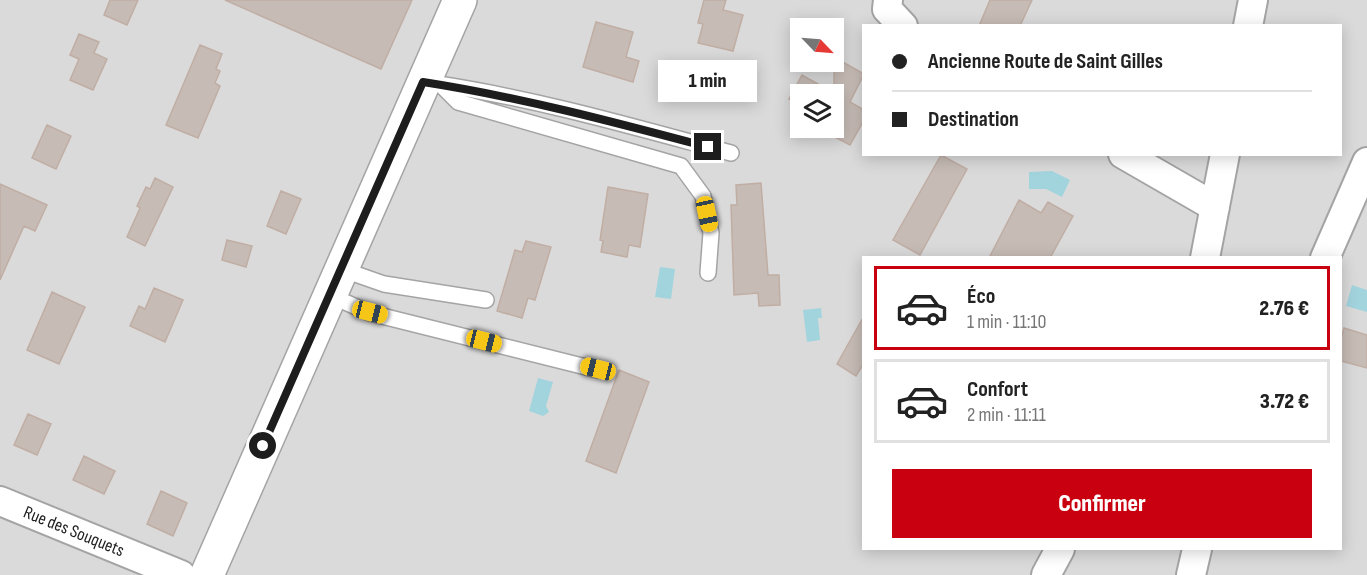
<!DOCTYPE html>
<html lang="fr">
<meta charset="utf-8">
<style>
:root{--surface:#fff;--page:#f6f6f6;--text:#222;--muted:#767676;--line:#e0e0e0;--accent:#c9000f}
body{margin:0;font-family:"Sofia Sans Condensed",sans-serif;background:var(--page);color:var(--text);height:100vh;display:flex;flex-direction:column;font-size:22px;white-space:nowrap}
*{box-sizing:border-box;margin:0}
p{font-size:20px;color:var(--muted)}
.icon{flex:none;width:33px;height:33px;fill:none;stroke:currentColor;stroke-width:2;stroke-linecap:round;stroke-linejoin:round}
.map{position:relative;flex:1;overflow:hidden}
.drawer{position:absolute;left:862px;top:256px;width:480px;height:294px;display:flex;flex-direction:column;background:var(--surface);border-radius:0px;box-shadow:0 3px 15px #0003}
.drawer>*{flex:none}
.top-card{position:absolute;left:862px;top:24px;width:480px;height:132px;border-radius:0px;box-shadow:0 3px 15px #0003;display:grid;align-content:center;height:132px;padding:0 30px;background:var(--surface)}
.needle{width:39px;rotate:115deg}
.tools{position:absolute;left:790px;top:18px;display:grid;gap:12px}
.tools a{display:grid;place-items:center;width:54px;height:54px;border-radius:0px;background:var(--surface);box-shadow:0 3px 15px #0003;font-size:30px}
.end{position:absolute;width:27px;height:27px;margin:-14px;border:8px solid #1d1d1d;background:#fff;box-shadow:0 0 0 3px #fff}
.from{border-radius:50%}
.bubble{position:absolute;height:42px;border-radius:0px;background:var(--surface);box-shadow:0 3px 15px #0003;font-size:20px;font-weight:800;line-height:42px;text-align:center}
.car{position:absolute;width:18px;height:36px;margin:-18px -9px;border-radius:8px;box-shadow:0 0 4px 2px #0007;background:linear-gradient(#f5c518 24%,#345 0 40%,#f5c518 0 76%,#345 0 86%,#f5c518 0)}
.top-card b{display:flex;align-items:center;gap:21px;height:57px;font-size:22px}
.top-card b+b{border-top:2px solid var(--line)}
.top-card i{width:15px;height:15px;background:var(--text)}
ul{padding:10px 0 0;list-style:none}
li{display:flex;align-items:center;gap:18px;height:84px;margin:0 12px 9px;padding:0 18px;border:3px solid var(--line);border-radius:0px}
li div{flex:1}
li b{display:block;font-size:22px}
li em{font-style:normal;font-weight:800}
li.selected{border-color:var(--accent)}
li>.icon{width:54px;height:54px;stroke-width:1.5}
.primary-button{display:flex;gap:12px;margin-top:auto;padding:12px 30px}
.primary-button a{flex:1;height:69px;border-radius:0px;background:var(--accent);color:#fff;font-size:24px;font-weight:800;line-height:69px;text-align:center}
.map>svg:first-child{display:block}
.residential{fill:#dbdada;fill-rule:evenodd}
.water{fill:#a2d4dd}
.building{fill:#c6bbb5;stroke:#c0aea4;stroke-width:1.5}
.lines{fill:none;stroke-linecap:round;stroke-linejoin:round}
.service-casing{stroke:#a4a4a4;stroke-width:18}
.minor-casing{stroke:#a4a4a4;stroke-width:32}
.tertiary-casing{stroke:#a4a4a4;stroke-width:36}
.service{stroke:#fff;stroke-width:15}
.minor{stroke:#fff;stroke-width:28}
.tertiary{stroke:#fff;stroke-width:33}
.route{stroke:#1d1d1d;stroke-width:8}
.labels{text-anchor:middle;stroke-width:5;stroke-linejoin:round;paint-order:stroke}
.street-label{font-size:18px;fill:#1d1d1d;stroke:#fff}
</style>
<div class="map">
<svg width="1367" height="575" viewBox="0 0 1367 575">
<rect width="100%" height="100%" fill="#eee9e2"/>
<!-- residential -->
<path class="residential" d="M0,0H1367V575H0ZM864,26H1341V154H864ZM801,28H834V62H801ZM801,94H834V128H801ZM864,258H1341V549H864Z"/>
<!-- water -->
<path class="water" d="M1052,171L1070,180L1062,197L1046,189H1029V172Z
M660,267L675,269L671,299L655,297Z
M1352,285L1367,290V312L1346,306Z
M821,308L822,318H818L820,340L807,342L803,310Z
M538,378L553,382L546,406L549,412L543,416L529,411Z"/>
<!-- building -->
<path class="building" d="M110,0H138L127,25L104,15Z
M225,0H412L381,69Z
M704,0H726L723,10L743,15L733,51L698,43L703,24L698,23Z
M990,0H1032L1020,26H979Z
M596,22L633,32L626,57L639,61L633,82L583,67Z
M79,34L99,42L94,53L107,59L93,90L70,80L79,59L70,55Z
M200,45L222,54L216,69L220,71L215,83L220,86L198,138L166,125Z
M834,57L864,74L850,102L864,110V120L850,145L829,134V128H834V94H801V106L789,99L802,75L834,93Z
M47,125L71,136L56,169L32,158Z
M941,155L967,169L920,255L893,240Z
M155,178L173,187L145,246L127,237L140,208L137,206L146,187L150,189Z
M761,183L768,275H779L780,305L759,306L758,293L734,295L731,205H737L736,185Z
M0,184L47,205L35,231L24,226L0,280Z
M608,187L648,194L640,247L629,245L627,257L601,252L603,241L600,240Z
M281,191L301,199L286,234L267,226Z
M1019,200L1041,213L1048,202L1073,216L1050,258H989Z
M227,240L252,246L246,267L222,260Z
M526,241L551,247L535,300L528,298L522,318L497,311L515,250L522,252Z
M154,288L183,300L165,342L130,326L139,306L145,309Z
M52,292L85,307L59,364L27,350Z
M864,316V363L856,376L837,364Z
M1344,328L1367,335V368L1341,361V339Z
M619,370L649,382L616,473L586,461Z
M28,414L51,424L37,455L14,445Z
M84,456L115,471L104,494L73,480Z
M161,491L187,503L173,536L147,524Z"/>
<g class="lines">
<!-- service casing -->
<g class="service-casing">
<path id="service" d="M438,84C537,99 634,127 731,153
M441,85L458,102L681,166L703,196L711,233L708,273
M341,269L384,284L486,300
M329,295L370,313L598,370"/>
</g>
<!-- minor casing -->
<g class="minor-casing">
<path id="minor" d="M888,0L887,9L903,26
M1248,26L1253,0
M1123,154L1215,207
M1205,258L1225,154
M1325,258L1367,162
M0,501L181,575
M1046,575L1060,549
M1191,575L1197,549"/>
</g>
<!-- tertiary casing -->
<g class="tertiary-casing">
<path id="tertiary" d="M207,575L460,0"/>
</g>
<!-- service -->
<use href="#service" class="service"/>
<!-- minor -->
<use href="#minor" class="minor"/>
<!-- tertiary -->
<use href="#tertiary" class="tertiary"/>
</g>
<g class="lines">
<!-- route -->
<path class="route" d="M263,446L423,82C520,97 614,122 708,147"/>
</g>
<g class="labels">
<!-- street labels -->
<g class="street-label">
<text transform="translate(74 531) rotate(22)" y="6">Rue des Souquets</text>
</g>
</g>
</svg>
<div class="tools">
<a><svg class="needle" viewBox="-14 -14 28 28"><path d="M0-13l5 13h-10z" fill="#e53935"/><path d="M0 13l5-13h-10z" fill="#767676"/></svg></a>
<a><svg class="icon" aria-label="layers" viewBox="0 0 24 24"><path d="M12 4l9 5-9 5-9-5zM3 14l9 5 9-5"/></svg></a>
</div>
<i class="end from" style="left:263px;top:446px"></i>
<i class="end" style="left:708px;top:147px"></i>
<div class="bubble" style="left:658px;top:60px;width:99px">1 min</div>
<i class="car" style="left:707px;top:214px;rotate:168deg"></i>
<i class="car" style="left:370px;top:312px;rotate:104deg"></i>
<i class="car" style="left:484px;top:341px;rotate:104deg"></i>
<i class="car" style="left:598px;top:369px;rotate:284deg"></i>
<div class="top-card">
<b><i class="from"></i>Ancienne Route de Saint Gilles</b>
<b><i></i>Destination</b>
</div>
<section class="drawer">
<ul>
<li class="selected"><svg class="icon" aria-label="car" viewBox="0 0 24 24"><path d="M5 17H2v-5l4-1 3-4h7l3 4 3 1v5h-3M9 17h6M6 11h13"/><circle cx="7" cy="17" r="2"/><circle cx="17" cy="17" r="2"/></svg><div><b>Éco</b><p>1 min · 11:10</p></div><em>2.76 €</em></li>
<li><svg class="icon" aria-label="car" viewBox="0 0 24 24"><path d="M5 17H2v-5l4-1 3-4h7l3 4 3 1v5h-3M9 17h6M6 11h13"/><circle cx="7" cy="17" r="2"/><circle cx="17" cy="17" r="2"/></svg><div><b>Confort</b><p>2 min · 11:11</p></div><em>3.72 €</em></li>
</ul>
<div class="primary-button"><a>Confirmer</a></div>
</section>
</div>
